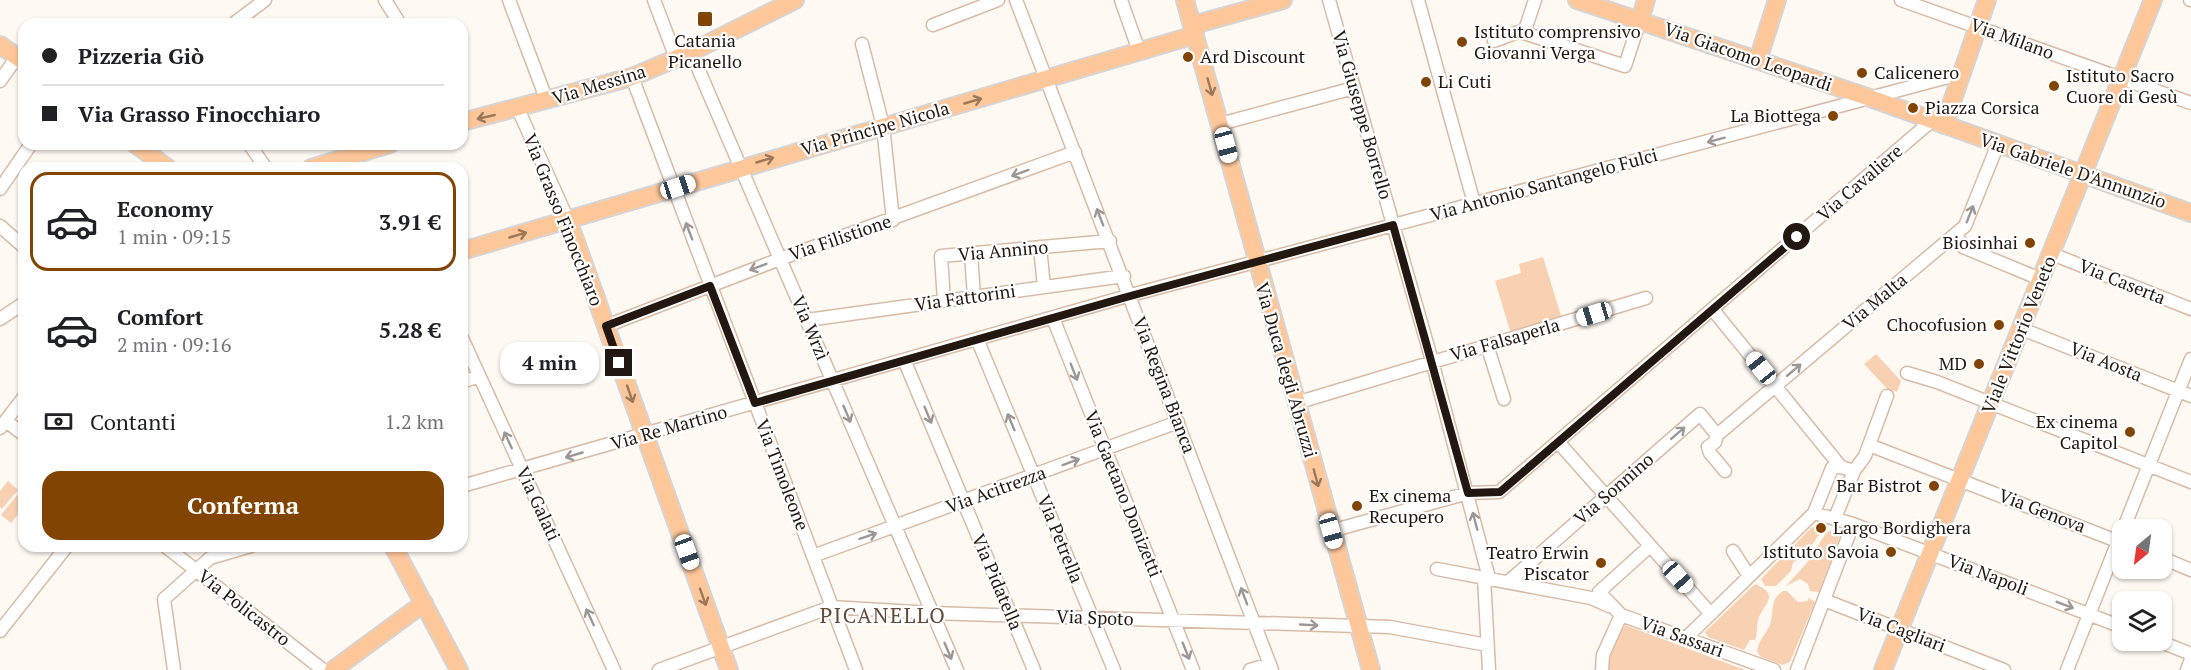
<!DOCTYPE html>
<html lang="it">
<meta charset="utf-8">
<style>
:root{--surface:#fff;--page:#f6f6f6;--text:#202124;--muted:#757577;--line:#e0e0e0;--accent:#824402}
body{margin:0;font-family:"PT Serif",serif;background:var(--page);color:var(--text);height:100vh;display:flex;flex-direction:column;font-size:22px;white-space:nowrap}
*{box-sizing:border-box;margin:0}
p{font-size:20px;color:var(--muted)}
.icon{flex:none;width:33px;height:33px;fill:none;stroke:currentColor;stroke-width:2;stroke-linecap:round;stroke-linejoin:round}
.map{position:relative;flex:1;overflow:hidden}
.sheet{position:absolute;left:18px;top:162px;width:450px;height:390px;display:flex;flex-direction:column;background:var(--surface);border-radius:18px;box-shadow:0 2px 4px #0004}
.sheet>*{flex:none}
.top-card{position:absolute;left:18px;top:18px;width:450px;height:132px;border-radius:18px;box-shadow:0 2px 4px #0004;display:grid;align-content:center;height:132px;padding:0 24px;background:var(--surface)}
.needle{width:39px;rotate:209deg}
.fabs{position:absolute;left:2112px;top:519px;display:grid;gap:12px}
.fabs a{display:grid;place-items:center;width:60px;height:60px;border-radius:12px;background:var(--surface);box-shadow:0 2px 4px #0004;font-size:30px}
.end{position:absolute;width:27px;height:27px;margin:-14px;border:8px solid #221811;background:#fff;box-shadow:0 0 0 3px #fff}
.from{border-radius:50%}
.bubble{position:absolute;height:42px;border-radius:18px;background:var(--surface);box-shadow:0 2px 4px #0004;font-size:20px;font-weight:700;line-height:42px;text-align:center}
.car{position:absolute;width:18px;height:36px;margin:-18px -9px;border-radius:8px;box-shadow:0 0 4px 2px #0007;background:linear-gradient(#fff 24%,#345 0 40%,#fff 0 76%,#345 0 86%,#fff 0)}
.top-card b{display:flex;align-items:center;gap:21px;height:57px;font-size:22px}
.top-card b+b{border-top:2px solid var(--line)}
.top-card i{width:15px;height:15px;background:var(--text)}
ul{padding:10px 0 0;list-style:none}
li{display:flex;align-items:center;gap:18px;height:99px;margin:0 12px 9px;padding:0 12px;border:3px solid transparent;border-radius:18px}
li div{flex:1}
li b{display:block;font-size:22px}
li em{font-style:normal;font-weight:700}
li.current{border-color:var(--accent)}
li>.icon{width:54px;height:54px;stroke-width:1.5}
.pay{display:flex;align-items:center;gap:15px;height:66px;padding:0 24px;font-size:22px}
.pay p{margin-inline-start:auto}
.button{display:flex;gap:12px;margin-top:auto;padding:12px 24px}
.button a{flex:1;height:69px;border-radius:18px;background:var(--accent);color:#fff;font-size:24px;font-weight:700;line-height:69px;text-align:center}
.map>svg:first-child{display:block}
.green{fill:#f8d0b2}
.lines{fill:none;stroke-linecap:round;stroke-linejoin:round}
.minor-casing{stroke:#d8bba6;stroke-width:15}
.major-casing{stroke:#d7d5d4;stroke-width:20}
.minor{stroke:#fff;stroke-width:12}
.major{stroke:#fec79a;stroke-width:16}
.oneway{stroke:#9b785c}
.oneway2{stroke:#9c9794}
.route{stroke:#221811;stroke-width:8}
.poi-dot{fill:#824402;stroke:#fff;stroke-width:2}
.labels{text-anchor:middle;stroke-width:4.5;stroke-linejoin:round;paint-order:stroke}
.poi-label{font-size:18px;fill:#221811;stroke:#fff;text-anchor:start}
.street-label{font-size:18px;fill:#221811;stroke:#fff}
.quarter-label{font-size:21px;letter-spacing:1.5px;fill:#634b39;stroke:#fff}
</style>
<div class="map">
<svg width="2191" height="670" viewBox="0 0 2191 670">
<rect width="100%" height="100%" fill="#fff9f4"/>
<!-- green -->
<path class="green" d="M1543,257L1562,319L1551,320L1511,334L1495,281L1521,273L1519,264Z
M1876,354L1901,381L1897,392L1894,390L1892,394L1864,364Z
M8,481L18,490L2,509L0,507V491Z
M17,495L24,501V507L11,523L1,515Z
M1818,526L1824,528L1809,549L1793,563L1791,571L1776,586H1765L1761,579L1811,528Z
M1830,531L1840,536L1819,592L1810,591L1808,584L1800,579L1786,586L1806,564L1826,533Z
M1755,584C1780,594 1765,604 1759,617C1756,625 1758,632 1755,640H1750L1744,650L1708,637L1705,632Z
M1783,591H1787L1798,602L1807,601L1809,598L1815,602L1790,662L1783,665L1761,657L1757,652C1758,639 1769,632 1771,621C1774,608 1770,600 1783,591Z
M1625,625L1745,670H1605V661Z"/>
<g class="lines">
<!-- minor casing -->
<g class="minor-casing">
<path id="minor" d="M385,0L400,24
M509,0L547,101
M654,0L676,58
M1016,0L1272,670
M1121,0L1139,51
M1329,0L1432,361L1489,578
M1418,0L1474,203
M1535,0L1524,33L1625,66L1640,20
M1901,0L2191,103
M2190,0H2191
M233,24L265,0
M933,25L998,0
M1494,41L1518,32L1524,33
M862,44L883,126L893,220
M691,52L957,670
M632,77L856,670
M0,81L17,57
M518,109L568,220
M1220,124L1354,88
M249,144L266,168
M0,189L31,144
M0,226L24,247
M1956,234L1963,247L2033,276
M1040,247L1044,287
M971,254L974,297
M2052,254L2191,309
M944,301L941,256L1110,241
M1713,310L1841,467
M1053,318L1193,670
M0,319L24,303
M807,320L1124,276
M606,326L780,259L1075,152
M2022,329L2191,396
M462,338L614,670
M978,341L1114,670
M1487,345L1504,399
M905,362L1034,670
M1907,373L1937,382L2191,482
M462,382L479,376
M1296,403L1646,298
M6,421L24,435
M0,428L24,397
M1559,443L1710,613
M1869,445L2122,543
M1725,471L1710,453L1708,447L1715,442L1717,435L1965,226L1998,144
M1854,471L1865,456L1887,396
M462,486L1131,295L1963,73
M1814,513L1832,468L1841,467L1854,471L1835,518
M2123,530L2191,359
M1331,531L1468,493L1499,492L1936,117
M165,546L323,670
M1650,546L1599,592L1621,615L1774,670
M1733,551L1749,576
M813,556L1178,422
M2162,558L2191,570
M1437,569L1591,598L1609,606
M1484,577L1489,670
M1508,582L1700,414L1717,435
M1824,600L2004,670
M0,631L67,546
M1686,638L1814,513L1853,524L2122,627
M2156,640L2191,654
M174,670L164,599L210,558L251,546
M659,670L831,607L932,613L1390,627L1487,645
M1250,670L1270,664
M1602,670L1603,655L1621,615
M1797,670L1853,524
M2067,670L2121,534
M2187,670L2191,659"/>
</g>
<!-- major casing -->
<g class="major-casing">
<path id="major" d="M1185,0L1371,670
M1577,0L1873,99L2191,213
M1640,20L1646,0
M0,45L24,62
M1758,60L1777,0
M462,122L632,77L691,52L795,0
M1944,125L1987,0
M135,144L168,168
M311,168L390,144
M568,220L729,670
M462,251L1188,37L1200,23L1283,0
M393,546L459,670
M333,670L424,603
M1883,670L2153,0"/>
</g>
<!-- minor -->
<use href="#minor" class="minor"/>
<!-- major -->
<use href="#major" class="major"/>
</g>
<!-- one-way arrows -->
<defs><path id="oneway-shaft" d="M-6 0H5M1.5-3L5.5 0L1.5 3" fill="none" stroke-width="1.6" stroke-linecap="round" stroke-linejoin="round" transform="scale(1.5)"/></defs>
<g class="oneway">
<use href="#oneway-shaft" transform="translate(1210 87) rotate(74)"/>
<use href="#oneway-shaft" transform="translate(973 101) rotate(-16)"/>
<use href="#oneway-shaft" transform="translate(486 117) rotate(167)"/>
<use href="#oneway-shaft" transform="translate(765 160) rotate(-16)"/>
<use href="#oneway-shaft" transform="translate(518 235) rotate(-16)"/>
<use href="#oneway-shaft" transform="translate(630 394) rotate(71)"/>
<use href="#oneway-shaft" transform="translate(1316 478) rotate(75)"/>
<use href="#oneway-shaft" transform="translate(703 597) rotate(70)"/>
</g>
<g class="oneway2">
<use href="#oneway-shaft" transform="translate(1716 140) rotate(165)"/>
<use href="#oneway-shaft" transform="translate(1020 173) rotate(160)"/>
<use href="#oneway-shaft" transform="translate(1970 214) rotate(-68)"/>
<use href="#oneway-shaft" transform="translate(1100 217) rotate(-111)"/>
<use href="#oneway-shaft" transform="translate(689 231) rotate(-111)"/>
<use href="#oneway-shaft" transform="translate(758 267) rotate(159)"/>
<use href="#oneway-shaft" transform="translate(1794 370) rotate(-40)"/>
<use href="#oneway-shaft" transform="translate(1074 372) rotate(68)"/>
<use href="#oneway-shaft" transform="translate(847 414) rotate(67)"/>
<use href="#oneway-shaft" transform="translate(928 415) rotate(67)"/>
<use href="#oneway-shaft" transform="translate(1011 422) rotate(-113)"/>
<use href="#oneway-shaft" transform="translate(1678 433) rotate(-41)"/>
<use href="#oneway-shaft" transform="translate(508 440) rotate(-115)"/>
<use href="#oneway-shaft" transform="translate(574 455) rotate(164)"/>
<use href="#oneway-shaft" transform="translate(1071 462) rotate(-20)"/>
<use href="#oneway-shaft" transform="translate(1475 521) rotate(-105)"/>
<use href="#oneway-shaft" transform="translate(868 536) rotate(-18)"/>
<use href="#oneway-shaft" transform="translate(1244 596) rotate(-111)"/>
<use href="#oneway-shaft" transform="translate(2065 605) rotate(21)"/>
<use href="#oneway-shaft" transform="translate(590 617) rotate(-115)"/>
<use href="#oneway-shaft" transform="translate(1309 625) rotate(3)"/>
<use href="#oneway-shaft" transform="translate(948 651) rotate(67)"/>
<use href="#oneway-shaft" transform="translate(1186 651) rotate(68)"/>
</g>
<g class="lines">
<!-- route -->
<path class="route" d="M619,363L606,326L710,286L755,403L1123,298L1393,225L1468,493L1500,492L1797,237"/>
</g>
<!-- markers -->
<g class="poi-dot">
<rect x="697" y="11" width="16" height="16" rx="3"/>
<circle cx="1462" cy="42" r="6"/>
<circle cx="1188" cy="57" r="6"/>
<circle cx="1862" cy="73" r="6"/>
<circle cx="1426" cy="82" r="6"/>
<circle cx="2054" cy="86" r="6"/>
<circle cx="1913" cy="108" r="6"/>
<circle cx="1833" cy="116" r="6"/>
<circle cx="2030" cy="243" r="6"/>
<circle cx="1999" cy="325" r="6"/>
<circle cx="1979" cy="364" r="6"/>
<circle cx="2130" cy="432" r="6"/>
<circle cx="1934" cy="486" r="6"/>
<circle cx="1357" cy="506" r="6"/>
<circle cx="1821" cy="528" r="6"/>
<circle cx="1891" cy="552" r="6"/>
<circle cx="1601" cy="563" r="6"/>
</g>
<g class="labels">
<!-- poi labels -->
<g class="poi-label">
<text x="1474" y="38">Istituto comprensivo<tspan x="1474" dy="21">Giovanni Verga</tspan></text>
<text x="705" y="47" text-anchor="middle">Catania<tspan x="705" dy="21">Picanello</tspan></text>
<text x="1200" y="63">Ard Discount</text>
<text x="1874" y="79">Calicenero</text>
<text x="2066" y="82">Istituto Sacro<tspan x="2066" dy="21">Cuore di Gesù</tspan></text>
<text x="1438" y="88">Li Cuti</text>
<text x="1925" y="114">Piazza Corsica</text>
<text x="1821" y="122" text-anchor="end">La Biottega</text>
<text x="2018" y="249" text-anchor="end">Biosinhai</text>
<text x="1987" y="331" text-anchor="end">Chocofusion</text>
<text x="1967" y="370" text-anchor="end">MD</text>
<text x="2118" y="428" text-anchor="end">Ex cinema<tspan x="2118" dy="21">Capitol</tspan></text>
<text x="1922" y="492" text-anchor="end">Bar Bistrot</text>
<text x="1369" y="502">Ex cinema<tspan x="1369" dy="21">Recupero</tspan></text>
<text x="1833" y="534">Largo Bordighera</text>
<text x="1879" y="558" text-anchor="end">Istituto Savoia</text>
<text x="1589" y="559" text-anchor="end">Teatro Erwin<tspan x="1589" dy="21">Piscator</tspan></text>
</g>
<!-- street labels -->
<g class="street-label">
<text transform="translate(2012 39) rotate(20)" y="6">Via Milano</text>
<text transform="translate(1748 57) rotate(19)" y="6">Via Giacomo Leopardi</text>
<text transform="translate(599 85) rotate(-17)" y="6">Via Messina</text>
<text transform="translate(1362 115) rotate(74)" y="6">Via Giuseppe Borrello</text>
<text transform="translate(875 129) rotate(-16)" y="6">Via Principe Nicola</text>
<text transform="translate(2073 171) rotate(19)" y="6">Via Gabriele D'Annunzio</text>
<text transform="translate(1860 183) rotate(-41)" y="6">Via Cavaliere</text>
<text transform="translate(1544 185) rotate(-15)" y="6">Via Antonio Santangelo Fulci</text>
<text transform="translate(563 220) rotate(68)" y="6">Via Grasso Finocchiaro</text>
<text transform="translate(840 238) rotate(-19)" y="6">Via Filistione</text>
<text transform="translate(1003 251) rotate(-5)" y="6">Via Annino</text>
<text transform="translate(2122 282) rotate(22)" y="6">Via Caserta</text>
<text transform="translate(965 298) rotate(-8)" y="6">Via Fattorini</text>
<text transform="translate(1875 302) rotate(-40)" y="6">Via Malta</text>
<text transform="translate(810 328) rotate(67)" y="6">Via Wrzì</text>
<text transform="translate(2019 335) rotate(-68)" y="6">Viale Vittorio Veneto</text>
<text transform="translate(1505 340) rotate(-16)" y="6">Via Falsaperla</text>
<text transform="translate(2106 362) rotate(22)" y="6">Via Aosta</text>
<text transform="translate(1286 370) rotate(74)" y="6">Via Duca degli Abruzzi</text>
<text transform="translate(1164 385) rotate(69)" y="6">Via Regina Bianca</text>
<text transform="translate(669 428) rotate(-16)" y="6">Via Re Martino</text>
<text transform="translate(782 475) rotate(69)" y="6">Via Timoleone</text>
<text transform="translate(1614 489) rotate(-41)" y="6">Via Sonnino</text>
<text transform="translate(996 490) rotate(-20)" y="6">Via Acitrezza</text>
<text transform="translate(1123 494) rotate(68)" y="6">Via Gaetano Donizetti</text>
<text transform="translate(538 504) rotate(65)" y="6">Via Galati</text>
<text transform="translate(2042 511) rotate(21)" y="6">Via Genova</text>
<text transform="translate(1060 539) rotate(68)" y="6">Via Petrella</text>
<text transform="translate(1988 575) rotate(21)" y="6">Via Napoli</text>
<text transform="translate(997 582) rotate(67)" y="6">Via Pidatella</text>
<text transform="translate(244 608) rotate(38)" y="6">Via Policastro</text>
<text transform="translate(1095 618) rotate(2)" y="6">Via Spoto</text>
<text transform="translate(1901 630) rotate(21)" y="6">Via Cagliari</text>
<text transform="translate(1682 637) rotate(20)" y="6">Via Sassari</text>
</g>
<!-- quarter labels -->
<g class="quarter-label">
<text x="883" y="623">PICANELLO</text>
</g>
</g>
</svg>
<div class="fabs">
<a><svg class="needle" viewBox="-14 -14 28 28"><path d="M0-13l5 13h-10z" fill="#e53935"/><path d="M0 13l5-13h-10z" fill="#757577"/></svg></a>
<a><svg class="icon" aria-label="layers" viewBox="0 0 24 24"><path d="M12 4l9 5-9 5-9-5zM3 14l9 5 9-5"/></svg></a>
</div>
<i class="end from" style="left:1797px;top:237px"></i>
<i class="end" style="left:619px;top:363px"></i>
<div class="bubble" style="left:500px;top:342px;width:99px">4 min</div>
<i class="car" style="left:1226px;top:145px;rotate:165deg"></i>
<i class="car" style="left:678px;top:187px;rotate:72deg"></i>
<i class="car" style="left:1594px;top:314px;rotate:253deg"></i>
<i class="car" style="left:1761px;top:368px;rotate:321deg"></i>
<i class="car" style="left:1331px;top:531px;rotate:164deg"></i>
<i class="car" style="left:687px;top:552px;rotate:160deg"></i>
<i class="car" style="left:1678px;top:577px;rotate:138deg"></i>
<div class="top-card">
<b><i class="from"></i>Pizzeria Giò</b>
<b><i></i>Via Grasso Finocchiaro</b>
</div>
<section class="sheet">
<ul>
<li class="current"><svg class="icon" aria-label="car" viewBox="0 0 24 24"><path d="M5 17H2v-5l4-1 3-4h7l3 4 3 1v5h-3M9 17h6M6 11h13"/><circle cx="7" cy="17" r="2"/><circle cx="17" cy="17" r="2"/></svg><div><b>Economy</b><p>1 min · 09:15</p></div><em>3.91 €</em></li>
<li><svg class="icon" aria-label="car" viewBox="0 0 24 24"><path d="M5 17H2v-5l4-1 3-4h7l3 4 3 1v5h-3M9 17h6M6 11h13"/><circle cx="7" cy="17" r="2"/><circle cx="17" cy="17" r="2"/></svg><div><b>Comfort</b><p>2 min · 09:16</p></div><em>5.28 €</em></li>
</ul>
<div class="pay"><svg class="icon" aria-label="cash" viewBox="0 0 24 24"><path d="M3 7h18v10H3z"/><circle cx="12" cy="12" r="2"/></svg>Contanti<p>1.2 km</p></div>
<div class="button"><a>Conferma</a></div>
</section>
</div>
